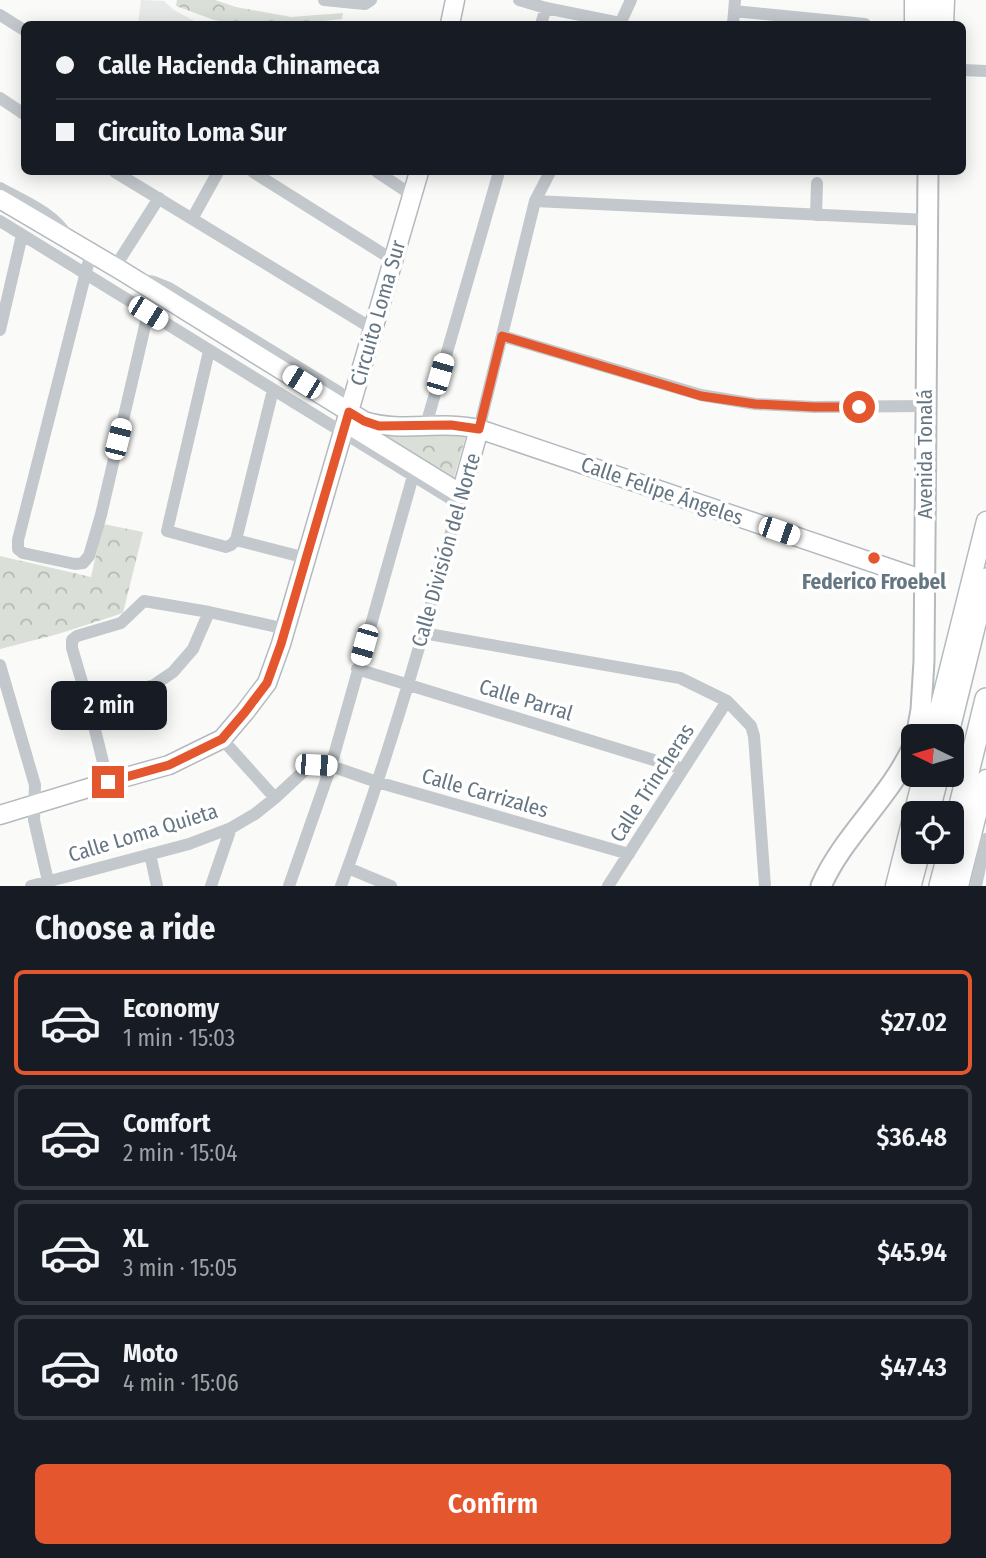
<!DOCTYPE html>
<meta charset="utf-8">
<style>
:root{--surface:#171b24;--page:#20242c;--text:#f1f3f6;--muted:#9ea1a6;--line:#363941;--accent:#e4572e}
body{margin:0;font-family:"Fira Sans Condensed",sans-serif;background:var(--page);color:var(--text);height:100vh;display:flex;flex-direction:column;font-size:26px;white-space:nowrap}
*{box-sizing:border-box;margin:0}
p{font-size:23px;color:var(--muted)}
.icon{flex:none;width:38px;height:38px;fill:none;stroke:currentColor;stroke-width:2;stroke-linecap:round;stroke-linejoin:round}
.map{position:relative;height:886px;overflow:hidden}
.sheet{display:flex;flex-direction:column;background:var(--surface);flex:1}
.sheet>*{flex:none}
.guide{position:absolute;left:21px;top:21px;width:945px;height:154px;border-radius:10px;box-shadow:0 4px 18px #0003;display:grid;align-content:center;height:154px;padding:0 35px;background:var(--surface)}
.needle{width:46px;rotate:275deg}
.buttons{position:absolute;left:901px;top:724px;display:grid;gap:14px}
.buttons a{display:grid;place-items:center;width:63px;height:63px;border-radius:10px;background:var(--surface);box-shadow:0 4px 18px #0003;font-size:35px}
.end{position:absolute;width:32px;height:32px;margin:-16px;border:9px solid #e4572e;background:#fff;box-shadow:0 0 0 4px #fff}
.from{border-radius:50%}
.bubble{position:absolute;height:49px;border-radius:10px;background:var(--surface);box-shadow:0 4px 18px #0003;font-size:23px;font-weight:600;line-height:49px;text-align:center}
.car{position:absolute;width:21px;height:42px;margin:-21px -10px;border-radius:9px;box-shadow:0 0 5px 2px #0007;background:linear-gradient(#fff 24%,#345 0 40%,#fff 0 76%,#345 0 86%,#fff 0)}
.guide b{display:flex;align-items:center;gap:24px;height:66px;font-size:26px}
.guide b+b{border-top:2px solid var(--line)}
.guide i{width:18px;height:18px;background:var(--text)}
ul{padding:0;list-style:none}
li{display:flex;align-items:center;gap:21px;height:105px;margin:0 14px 10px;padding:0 21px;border:4px solid var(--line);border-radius:10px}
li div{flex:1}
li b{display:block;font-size:26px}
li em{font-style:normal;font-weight:600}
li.on{border-color:var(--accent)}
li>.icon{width:63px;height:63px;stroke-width:1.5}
h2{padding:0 35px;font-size:32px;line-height:84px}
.cta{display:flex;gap:14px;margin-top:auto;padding:14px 35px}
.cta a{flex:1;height:80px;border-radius:10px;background:var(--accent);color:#fff;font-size:28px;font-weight:600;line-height:80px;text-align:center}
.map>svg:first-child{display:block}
.built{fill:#e8e9e9}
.forest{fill:url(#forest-crowns)}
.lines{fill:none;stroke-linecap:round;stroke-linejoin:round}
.secondary-casing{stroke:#b3babf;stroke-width:21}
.primary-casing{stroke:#b5babe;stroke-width:23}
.highway-casing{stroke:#b4b9bd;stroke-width:24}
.street{stroke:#c3c8cc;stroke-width:12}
.secondary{stroke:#fff;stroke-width:18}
.primary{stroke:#fff;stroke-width:19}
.highway{stroke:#fff;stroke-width:21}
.route{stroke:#e4572e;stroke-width:9}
.poi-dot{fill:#e4572e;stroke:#fff;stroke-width:2.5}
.labels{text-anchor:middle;stroke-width:7;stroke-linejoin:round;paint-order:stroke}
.street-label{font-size:21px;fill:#657683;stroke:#fff}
.poi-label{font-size:21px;font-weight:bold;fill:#657683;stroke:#fff}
</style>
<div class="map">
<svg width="986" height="886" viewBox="0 0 986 886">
<defs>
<pattern id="forest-crowns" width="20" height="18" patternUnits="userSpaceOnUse" patternTransform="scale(1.75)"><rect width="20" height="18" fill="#dadfd7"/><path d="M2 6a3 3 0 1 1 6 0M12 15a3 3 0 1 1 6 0" fill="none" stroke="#b4b9b4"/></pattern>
</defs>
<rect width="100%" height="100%" fill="#fafaf8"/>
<!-- built -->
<path class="built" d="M141,0L164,1L174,10L200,24H138Z"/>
<!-- forest -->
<path class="forest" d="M177,0H215L236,7L291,17L343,13L342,19L315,22L313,24H238L214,20L176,6Z
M386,431L466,435L454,478L384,437Z
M103,524L143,532L123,613L58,634L0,649V556L91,577Z"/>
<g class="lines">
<!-- secondary casing -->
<g class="secondary-casing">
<path id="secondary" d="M450,24L455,0
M914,24V0
M944,24L945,0
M0,199L122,271L364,421C402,433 441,420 479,429L924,580
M346,423L461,494L479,429
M932,737L986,521
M0,815L108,782L169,765L222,739L245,712L267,683L281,644L419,172
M895,886L923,775
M959,886L986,779"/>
</g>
<!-- primary casing -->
<g class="primary-casing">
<path id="primary" d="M930,24V0
M916,737L921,710L924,661L928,172
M821,886C844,834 891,797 914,744"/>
</g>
<!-- highway casing -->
<g class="highway-casing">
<path id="highway" d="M947,737L986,579
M928,814L938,775
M952,838L986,699
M910,886L919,852
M940,886L949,852"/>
</g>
<!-- street -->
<path class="street" d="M324,0L365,4L371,0
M519,0L546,8L620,23
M734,11L865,24
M0,15L24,30
M541,24L546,8
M620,24L631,0
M733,24L735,0
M962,70L986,71
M0,98L24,114
M115,172L373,329
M253,172L393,260
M377,172L412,195
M0,188C21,200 55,213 67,236
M535,201L928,220
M816,215L817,183
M192,219L218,172
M0,221L459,504
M88,264L18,540V549L23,553L75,564L83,563L89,556L101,515L148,313
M115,267L159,198
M143,280L154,282L169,288L339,392L349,411
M0,330L22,235
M502,336L701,395L755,404L814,407L926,406
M209,351L167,531L226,547L231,545L236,540L273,390
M426,425L499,172
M479,429L535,201L550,172
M236,540L306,558
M423,633L680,678L727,701L751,726L754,736L765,886
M0,665L35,785L34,820L48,881
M357,669L683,769
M89,706L154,685L173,672L193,649L209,612
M222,739L275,798
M108,782L89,706L72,648V640L77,636L121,623L144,601L209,612L286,629
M150,854L157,886
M348,868L391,886
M31,886L189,844L231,828L255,814L275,798L306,769L316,765L331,766L377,782L629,854
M211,886L231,828
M289,886L331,766L413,476
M341,886C388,759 426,629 460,498
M608,886L727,701
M976,886L986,839"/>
<!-- secondary -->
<use href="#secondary" class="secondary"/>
<!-- primary -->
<use href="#primary" class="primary"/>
<!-- highway -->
<use href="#highway" class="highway"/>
</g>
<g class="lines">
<!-- route -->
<path class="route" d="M108,782L169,765L222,739L245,712L267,683L281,644L349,412L364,421L379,426L451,425L479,429L502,336L701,396L755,404L814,407H859"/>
</g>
<!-- markers -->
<circle class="poi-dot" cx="874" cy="558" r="7"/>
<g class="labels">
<!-- street labels -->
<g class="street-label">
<text transform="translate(378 313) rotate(-74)" y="7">Circuito Loma Sur</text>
<text transform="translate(925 454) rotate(-90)" y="7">Avenida Tonalá</text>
<text transform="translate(662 491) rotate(19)" y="7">Calle Felipe Ángeles</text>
<text transform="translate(446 550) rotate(-74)" y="7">Calle División del Norte</text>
<text transform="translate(526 700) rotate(17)" y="7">Calle Parral</text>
<text transform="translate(652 783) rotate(-57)" y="7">Calle Trincheras</text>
<text transform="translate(485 793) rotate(16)" y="7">Calle Carrizales</text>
<text transform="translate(143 833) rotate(-17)" y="7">Calle Loma Quieta</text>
</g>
<!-- poi labels -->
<g class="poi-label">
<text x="874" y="589">Federico Froebel</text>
</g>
</g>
</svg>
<div class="buttons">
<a><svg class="needle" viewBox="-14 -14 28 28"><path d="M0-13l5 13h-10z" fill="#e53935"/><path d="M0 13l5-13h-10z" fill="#9ea1a6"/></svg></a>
<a><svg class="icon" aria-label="locate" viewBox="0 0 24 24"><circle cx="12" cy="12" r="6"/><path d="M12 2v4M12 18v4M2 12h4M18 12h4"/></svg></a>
</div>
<i class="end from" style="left:859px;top:407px"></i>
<i class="end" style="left:108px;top:782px"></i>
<div class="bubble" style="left:51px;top:681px;width:116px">2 min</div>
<i class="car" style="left:148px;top:313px;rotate:122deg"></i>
<i class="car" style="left:440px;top:374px;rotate:16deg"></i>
<i class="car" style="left:302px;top:382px;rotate:302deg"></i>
<i class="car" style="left:118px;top:439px;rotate:14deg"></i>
<i class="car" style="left:779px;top:531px;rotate:109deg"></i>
<i class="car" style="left:364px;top:645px;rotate:196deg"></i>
<i class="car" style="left:316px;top:765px;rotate:93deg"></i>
<div class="guide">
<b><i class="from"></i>Calle Hacienda Chinameca</b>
<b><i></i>Circuito Loma Sur</b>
</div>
</div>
<section class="sheet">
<h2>Choose a ride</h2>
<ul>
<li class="on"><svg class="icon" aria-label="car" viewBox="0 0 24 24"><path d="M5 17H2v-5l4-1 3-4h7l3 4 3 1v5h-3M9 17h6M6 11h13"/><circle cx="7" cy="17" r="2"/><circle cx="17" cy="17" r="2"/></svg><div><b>Economy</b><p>1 min · 15:03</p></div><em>$27.02</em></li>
<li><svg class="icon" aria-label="car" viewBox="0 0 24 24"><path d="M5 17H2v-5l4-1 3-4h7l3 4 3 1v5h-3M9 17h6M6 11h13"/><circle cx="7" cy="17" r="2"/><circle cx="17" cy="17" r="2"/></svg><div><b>Comfort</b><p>2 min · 15:04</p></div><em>$36.48</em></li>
<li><svg class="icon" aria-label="car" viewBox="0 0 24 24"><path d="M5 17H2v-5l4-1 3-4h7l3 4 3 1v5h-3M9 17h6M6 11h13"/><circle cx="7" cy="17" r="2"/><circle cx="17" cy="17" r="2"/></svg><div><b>XL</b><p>3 min · 15:05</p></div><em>$45.94</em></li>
<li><svg class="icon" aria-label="car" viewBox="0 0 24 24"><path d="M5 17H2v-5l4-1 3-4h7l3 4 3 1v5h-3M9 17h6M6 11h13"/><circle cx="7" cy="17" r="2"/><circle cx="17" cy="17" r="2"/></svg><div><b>Moto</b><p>4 min · 15:06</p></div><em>$47.43</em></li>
</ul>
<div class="cta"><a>Confirm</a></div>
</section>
